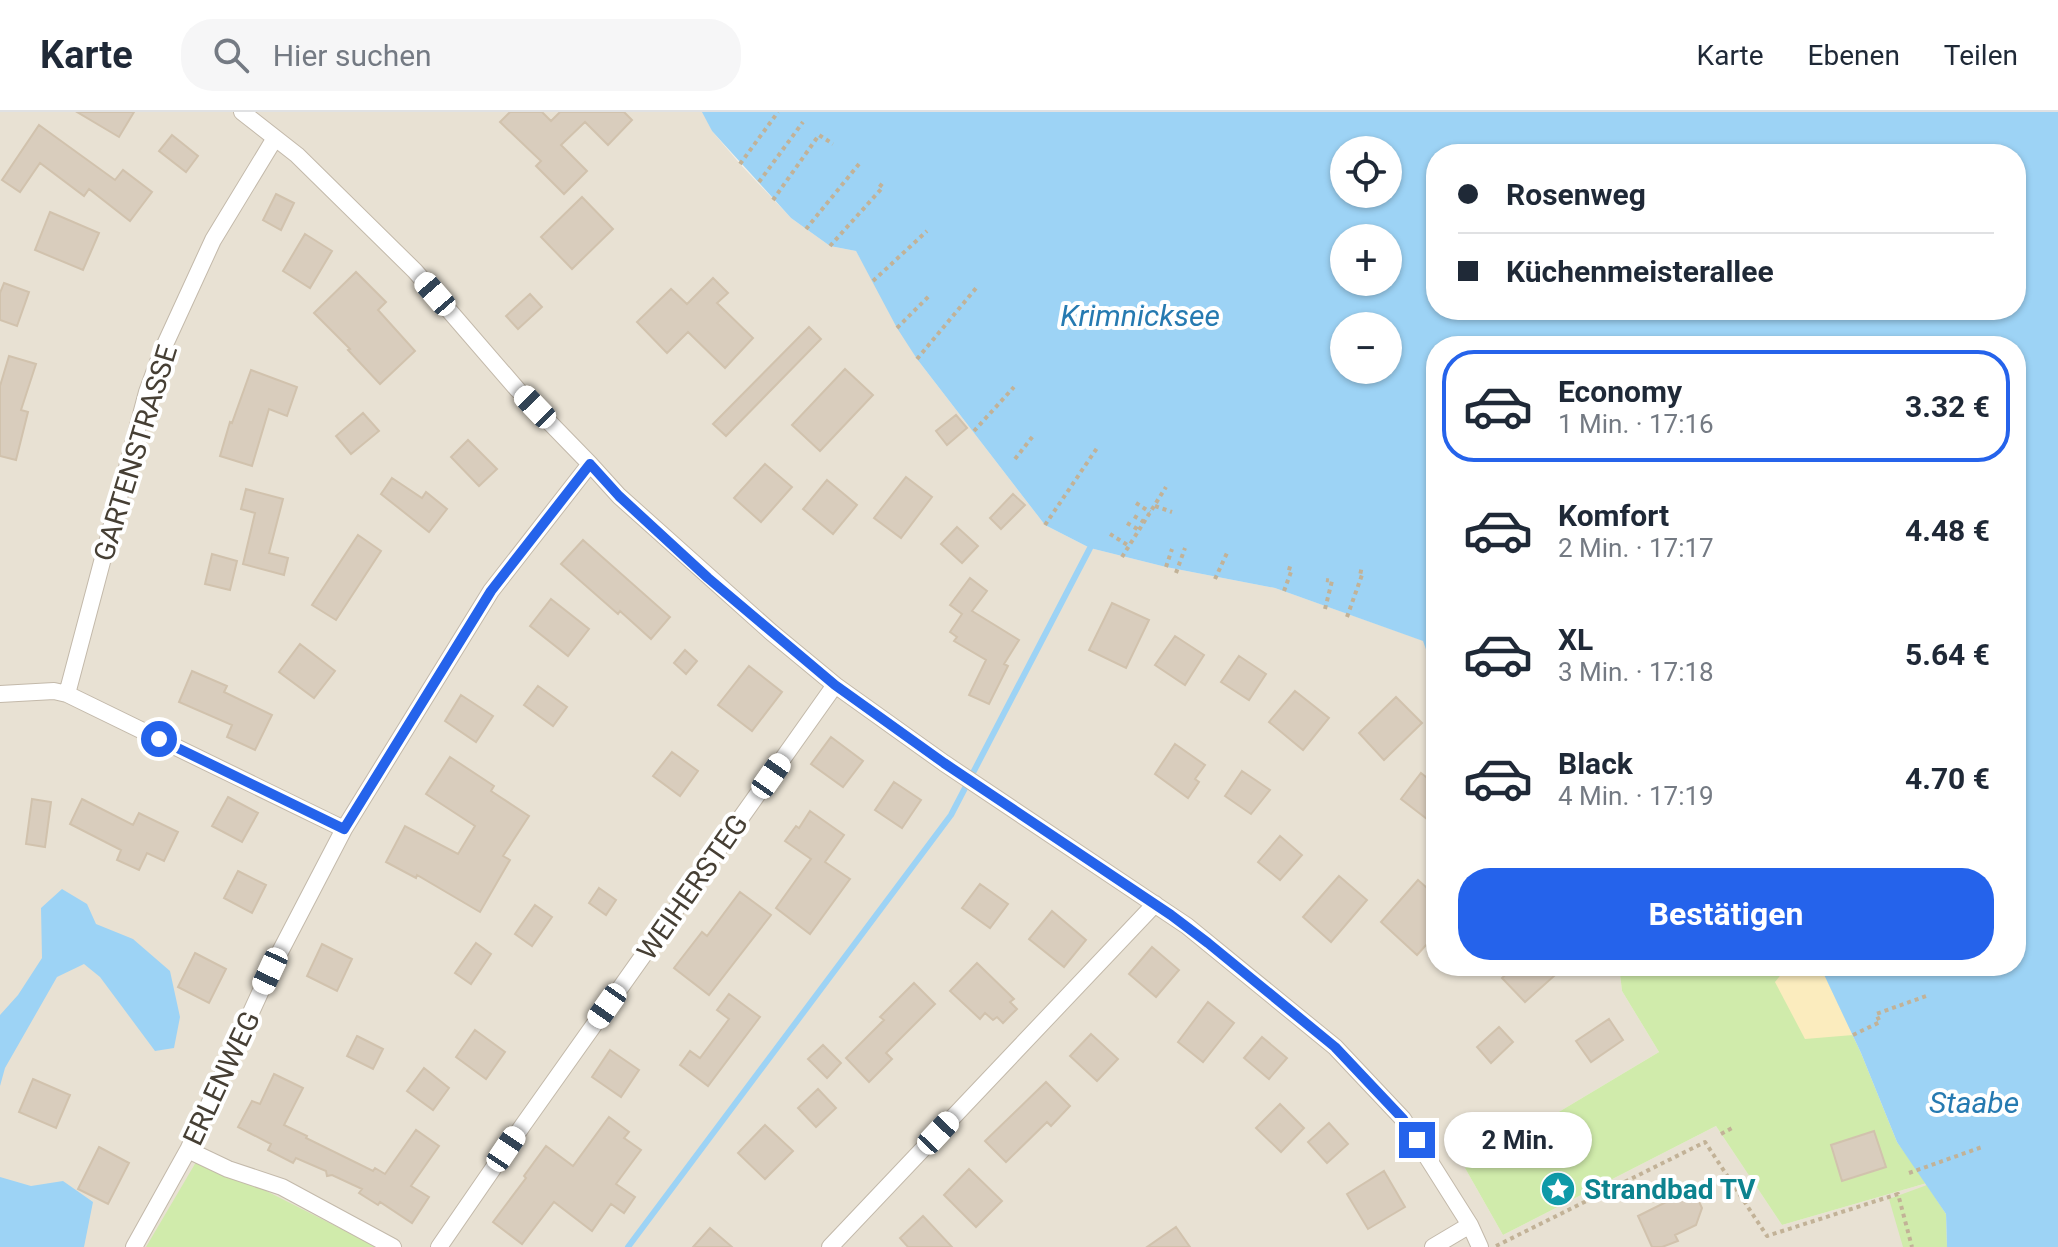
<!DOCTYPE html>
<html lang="de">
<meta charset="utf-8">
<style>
:root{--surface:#fff;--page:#f6f6f7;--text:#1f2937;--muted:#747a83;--line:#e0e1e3;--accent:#2563eb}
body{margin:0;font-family:Roboto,sans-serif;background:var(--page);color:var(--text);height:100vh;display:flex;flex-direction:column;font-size:30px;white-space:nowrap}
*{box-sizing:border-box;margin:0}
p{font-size:26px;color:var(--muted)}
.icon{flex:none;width:44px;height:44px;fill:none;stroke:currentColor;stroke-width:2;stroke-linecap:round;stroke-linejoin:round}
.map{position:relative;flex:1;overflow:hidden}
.sheet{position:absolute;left:1426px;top:224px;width:600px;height:640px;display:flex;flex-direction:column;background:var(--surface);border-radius:32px;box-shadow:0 2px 6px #0004}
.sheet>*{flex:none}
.guide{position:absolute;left:1426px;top:32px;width:600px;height:176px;border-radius:32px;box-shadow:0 2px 6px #0004;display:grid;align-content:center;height:176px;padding:0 32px;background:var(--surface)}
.fabs{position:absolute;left:1330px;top:24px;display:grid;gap:16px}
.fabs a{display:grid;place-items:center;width:72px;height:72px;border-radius:50%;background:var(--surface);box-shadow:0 2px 6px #0004;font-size:40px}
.end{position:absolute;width:36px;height:36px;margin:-18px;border:10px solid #2563eb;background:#fff;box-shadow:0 0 0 4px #fff}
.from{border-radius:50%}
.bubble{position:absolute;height:56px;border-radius:28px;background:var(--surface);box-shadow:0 2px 6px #0004;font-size:26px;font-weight:700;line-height:56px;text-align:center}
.car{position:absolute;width:24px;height:48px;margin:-24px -12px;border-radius:10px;box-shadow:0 0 6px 2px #0007;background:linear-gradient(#fff 24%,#345 0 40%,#fff 0 76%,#345 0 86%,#fff 0)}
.guide b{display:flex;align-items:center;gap:28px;height:76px;font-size:30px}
.guide b+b{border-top:2px solid var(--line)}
.guide i{width:20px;height:20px;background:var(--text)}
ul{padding:14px 0 0;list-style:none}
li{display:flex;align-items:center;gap:24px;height:112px;margin:0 16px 12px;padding:0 16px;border:4px solid transparent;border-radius:32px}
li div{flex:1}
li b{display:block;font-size:30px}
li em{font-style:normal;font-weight:700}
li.current{border-color:var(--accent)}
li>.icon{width:72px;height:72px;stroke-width:1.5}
.button{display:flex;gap:16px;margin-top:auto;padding:16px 32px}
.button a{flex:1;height:92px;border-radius:32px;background:var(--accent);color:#fff;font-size:32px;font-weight:700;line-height:92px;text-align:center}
header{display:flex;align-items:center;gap:48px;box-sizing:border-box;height:112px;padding:0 40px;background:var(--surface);border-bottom:2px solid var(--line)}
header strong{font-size:38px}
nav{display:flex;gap:44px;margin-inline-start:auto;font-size:28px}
.search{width:560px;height:72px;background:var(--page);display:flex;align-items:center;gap:20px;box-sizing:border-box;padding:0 28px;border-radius:32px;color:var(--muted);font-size:30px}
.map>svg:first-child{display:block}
.residential{fill:#e8e1d3}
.green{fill:#d0ebab}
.sand{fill:#fbecbe}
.water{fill:#9dd3f5;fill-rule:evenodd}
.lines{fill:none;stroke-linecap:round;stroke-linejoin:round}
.stream{stroke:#9dd3f5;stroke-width:6}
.building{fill:#d9cdbd;stroke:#d1c2ad;stroke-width:2}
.minor-casing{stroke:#c3b9aa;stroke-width:18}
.path{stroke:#c2b297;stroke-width:4;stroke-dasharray:4 4;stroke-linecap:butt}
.minor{stroke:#fff;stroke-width:16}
.route{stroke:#2563eb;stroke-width:10}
.labels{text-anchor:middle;stroke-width:8;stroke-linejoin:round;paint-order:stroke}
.street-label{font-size:28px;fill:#463f34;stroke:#fff}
.culture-label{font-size:28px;font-weight:bold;fill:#0d838f;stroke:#fff;text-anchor:start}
.water-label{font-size:30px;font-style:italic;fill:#267ab1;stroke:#fff}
</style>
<header>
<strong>Karte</strong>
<div class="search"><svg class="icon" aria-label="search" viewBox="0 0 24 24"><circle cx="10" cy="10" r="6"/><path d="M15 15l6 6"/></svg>Hier suchen</div>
<nav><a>Karte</a><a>Ebenen</a><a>Teilen</a></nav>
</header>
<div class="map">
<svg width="2058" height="1135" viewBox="0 0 2058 1135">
<rect width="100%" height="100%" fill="#f4efe5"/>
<!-- residential -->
<path class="residential" d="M0,0H703L712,19L740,52L791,106L830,134L856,139L917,247L1045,413L1090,436L1166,455L1275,476L1424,529L1436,565V854H1619L1622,879L1659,940L1465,1056L1503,1123L1716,1014L1782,1113L1927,1071L1947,1135H0Z"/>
<!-- green -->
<path class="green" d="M1619,854H1820L1861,941L1897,1030L1927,1071L1782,1113L1716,1014L1503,1123L1465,1056L1659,940L1622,879Z
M199,1045L377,1135H146Z
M1927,1073L1946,1102L1947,1135H1903L1889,1087Z"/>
<!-- sand -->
<path class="sand" d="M1788,854H1820L1853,923L1805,927L1775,870Z"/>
<!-- water -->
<path class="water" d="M702,0H2058V1135H1947L1946,1102L1897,1030L1861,941L1820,854H2016V234H1436V565L1423,529L1275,476L1166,455L1090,436L1045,413L917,247L897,216L856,139L830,134L791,106L712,19ZM1344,38H1388V82H1344ZM1436,42H2016V198H1436ZM1388,126V170H1344V126ZM1344,214H1388V258H1344Z
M62,777L87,792L96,812L133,827L170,859L180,905L174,936L155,939L100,865L84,852L57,865L5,956L0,974V903L18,883L42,846L41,796Z
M0,1065L31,1074L63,1069L93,1090L84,1135H0Z"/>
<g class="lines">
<!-- stream -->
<path class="stream" d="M628,1135L951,703L1090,436"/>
</g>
<!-- building -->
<path class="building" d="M77,0H134L119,25Z
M510,0H542L551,9L560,0H624L632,8L608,33L585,10L561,33L587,59L564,82L536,54L541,49L500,10Z
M39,13L115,68L123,58L152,80L130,109L89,77L84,84L40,51L20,80L2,68Z
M172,23L198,44L186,60L159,39Z
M276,82L294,91L281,118L263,108Z
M582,85L613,117L572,157L541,125Z
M50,100L99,121L83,158L35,138Z
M305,122L332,139L310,176L283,159Z
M356,160L386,190L378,198L415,239L380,272L348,238L350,237L314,201Z
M713,166L728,181L717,191L753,226L725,256L688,220L667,241L637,210L671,177L687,192Z
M4,171L29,180L17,214L0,208V181Z
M530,182L542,195L518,217L506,204Z
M809,215L821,227L726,324L713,312Z
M9,244L36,252L21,298L28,300L16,348L0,344V274Z
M845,257L873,283L820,339L792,313Z
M251,258L297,275L287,304L269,297L252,354L220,344L230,310L232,311Z
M363,301L379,319L351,342L336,324Z
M956,303L967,316L947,333L936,319Z
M468,328L497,357L479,374L451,345Z
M765,352L792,375L761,410L734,386Z
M906,365L932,385L901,426L874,406Z
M392,366L422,386L426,380L447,397L429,420L381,382Z
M827,368L857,393L833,422L803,397Z
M246,377L283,387L269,441L288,446L284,463L243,452L255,401L241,397Z
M1013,382L1025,393L1001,417L990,406Z
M957,415L978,434L962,451L941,432Z
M358,423L381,439L336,508L312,493Z
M583,428L670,505L651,527L620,499L618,502L561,452Z
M212,442L237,449L230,478L205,472Z
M970,466L987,479L972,499L1019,528L1004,552L1008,554L989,592L969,583L986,548L954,529L957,525L950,520L962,502L950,493Z
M551,487L589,517L568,544L530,514Z
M1112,491L1149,508L1126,556L1089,538Z
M1175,524L1204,543L1185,573L1155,553Z
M300,532L335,559L314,586L279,560Z
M685,538L697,549L686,562L674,551Z
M1239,544L1266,562L1249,588L1221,570Z
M749,554L782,580L752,619L718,593Z
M192,559L227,574L224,580L272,603L255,638L227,625L232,613L179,590Z
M538,574L567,595L553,614L524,593Z
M1295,579L1329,606L1303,638L1269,610Z
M461,583L493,604L476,630L445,609Z
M1396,585L1422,611L1384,648L1359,621Z
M831,625L863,649L843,675L811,652Z
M1175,632L1205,653L1195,667L1199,670L1188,686L1155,662Z
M672,640L698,659L680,684L653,664Z
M450,645L494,674L491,679L529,704L503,744L510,748L480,800L417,763L416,766L386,750L405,714L458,742L475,714L426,682Z
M1242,659L1270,678L1251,702L1225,684Z
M1421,661L1436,673V714L1401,687Z
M894,670L921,688L902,716L875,698Z
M228,685L258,701L242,730L212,714Z
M32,687L51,690L45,735L26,732Z
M82,687L133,713L139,701L178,720L164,749L147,741L139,758L117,748L121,738L70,712Z
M810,699L844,723L825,750L850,767L810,822L776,796L811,747L785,729L796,714L799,716Z
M1280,724L1302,743L1280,768L1258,750Z
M238,759L266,773L252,801L224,786Z
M1339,764L1367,788L1331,830L1303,805Z
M1418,768L1436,784V822L1417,843L1381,810Z
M980,772L1008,792L990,816L962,796Z
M599,776L616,788L606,803L589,791Z
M740,780L771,803L709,883L674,856L702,820L707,824Z
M535,793L552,805L532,834L515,822Z
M1052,799L1086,828L1064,855L1029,827Z
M476,831L491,842L471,872L455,861Z
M322,832L352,847L337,879L307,864Z
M1152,835L1179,858L1156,885L1129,862Z
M195,841L226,857L209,891L178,875Z
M977,851L1014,887L1010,890L1017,897L1003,911L997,905L993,908L985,901L980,907L950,879Z
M1515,854H1545L1554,864L1525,890L1502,866Z
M914,871L935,892L886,941L892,947L869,970L846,946L884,908L880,905Z
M729,882L760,905L708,974L680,953L690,939L700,946L729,907L717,898Z
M1208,890L1234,911L1203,950L1178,930Z
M1609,907L1623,928L1591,950L1576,929Z
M1499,915L1513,930L1491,951L1477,935Z
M475,918L505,940L486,967L456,945Z
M1091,922L1118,947L1097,969L1070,944Z
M357,924L383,937L373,957L347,944Z
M1262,925L1287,946L1269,967L1244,946Z
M823,933L841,951L827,966L808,947Z
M610,938L639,958L621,985L592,965Z
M424,956L449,976L433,998L407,979Z
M274,962L303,976L284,1013L307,1024L306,1026L373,1059L375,1056L385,1062L416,1018L439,1034L411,1074L429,1085L412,1111L380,1090L378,1093L359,1081L362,1077L332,1063L327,1064L326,1059L296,1046L293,1051L268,1038L271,1032L238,1015L252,989L260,992Z
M33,967L70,983L56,1016L19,1000Z
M1046,970L1070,994L1051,1014L1047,1010L1006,1050L985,1029Z
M818,977L836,996L816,1015L798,996Z
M1280,992L1304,1016L1281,1040L1256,1016Z
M609,1005L629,1020L624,1026L641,1038L616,1072L635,1085L624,1101L611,1092L592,1119L554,1090L522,1132L493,1110L526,1066L524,1064L546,1034L573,1054Z
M1329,1011L1348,1032L1327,1051L1308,1030Z
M765,1013L793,1039L765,1067L738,1041Z
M1874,1019L1886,1055L1842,1069L1831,1033Z
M99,1035L129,1051L108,1092L78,1077Z
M969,1057L1002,1089L976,1115L944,1083Z
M1384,1059L1405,1095L1368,1117L1347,1082Z
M1694,1079L1702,1096L1696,1113L1675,1123L1678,1129L1662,1135H1652L1638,1104L1680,1083L1682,1086Z
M923,1104L952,1135H908L900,1126Z
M1176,1115L1190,1135H1147Z
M710,1116L732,1135H693Z"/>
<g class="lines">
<!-- minor casing -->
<g class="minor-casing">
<path id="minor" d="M242,0L297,43L415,159L517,277L590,352L619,384L771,520L835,573L944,651L1187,814L1335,935L1403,1007L1470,1113L1480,1135
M0,582L54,579L67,582L344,717
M67,582L147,280L162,239L213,128L275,26
M188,1038L228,1057L282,1075L393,1135
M134,1135L188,1038L270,859L344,717L491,479L590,352
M439,1135L523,1013L835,573
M830,1135L1155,792
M1433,1135L1470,1113"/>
</g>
<!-- path -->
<path class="path" d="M740,52L778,0
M759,70L803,10
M773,88L819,23L833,32
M806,117L859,52
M830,134L883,75L879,72
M873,169L927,119
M897,216L930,183
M917,247L977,175
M974,319L1014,275
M1015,347L1033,324
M1136,391L1150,400
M1155,394L1172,400
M1134,404L1144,410
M1127,411L1139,418
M1045,413L1097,336
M1110,422L1129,434
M1122,445L1166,375
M1166,455L1172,437
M1176,461L1185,436
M1215,467L1227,441
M1284,479L1292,457L1285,455
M1325,497L1332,469L1326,468
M1347,505L1363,460L1358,459
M1853,923L1880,910L1876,902L1929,883
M1721,1022L1732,1016
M1909,1061L1982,1035
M1496,1134L1705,1030L1767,1124L1898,1082L1912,1135"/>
<!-- minor -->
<use href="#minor" class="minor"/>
</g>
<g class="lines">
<!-- route -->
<path class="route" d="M159,627L344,717L491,479L590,352L619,384L708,466L835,573L944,651L1171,803L1208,831L1335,935L1403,1007L1417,1028"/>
</g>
<!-- icons -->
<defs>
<g id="sight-disc" transform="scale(1.8)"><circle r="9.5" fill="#0f9aa8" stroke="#fff"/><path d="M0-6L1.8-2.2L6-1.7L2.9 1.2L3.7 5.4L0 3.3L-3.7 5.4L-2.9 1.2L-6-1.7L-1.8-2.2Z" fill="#fff"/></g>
</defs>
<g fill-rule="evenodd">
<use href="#sight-disc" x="1558" y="1077"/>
</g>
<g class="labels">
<!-- street labels -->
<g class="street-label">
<text transform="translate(135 341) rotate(-73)" y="10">GARTENSTRASSE</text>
<text transform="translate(692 775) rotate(-55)" y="10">WEIHERSTEG</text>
<text transform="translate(221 966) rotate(-65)" y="10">ERLENWEG</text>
</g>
<!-- culture labels -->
<g class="culture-label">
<text x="1584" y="1087">Strandbad TV</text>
</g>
<!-- water labels -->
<g class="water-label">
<text x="1140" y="214">Krimnicksee</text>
<text x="1974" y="1001">Staabe</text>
</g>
</g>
</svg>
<div class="fabs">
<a><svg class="icon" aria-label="locate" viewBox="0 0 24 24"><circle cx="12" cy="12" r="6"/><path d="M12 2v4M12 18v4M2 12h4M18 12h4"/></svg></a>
<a>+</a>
<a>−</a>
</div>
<i class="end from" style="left:159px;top:627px"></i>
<i class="end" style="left:1417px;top:1028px"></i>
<div class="bubble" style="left:1444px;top:1000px;width:148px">2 Min.</div>
<i class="car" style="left:435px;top:182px;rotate:319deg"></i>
<i class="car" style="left:535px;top:295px;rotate:316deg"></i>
<i class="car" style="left:771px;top:664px;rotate:35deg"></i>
<i class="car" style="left:270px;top:859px;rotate:205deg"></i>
<i class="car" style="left:607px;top:894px;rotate:215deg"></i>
<i class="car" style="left:938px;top:1021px;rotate:43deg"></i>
<i class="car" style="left:506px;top:1037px;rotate:34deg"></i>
<div class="guide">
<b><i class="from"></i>Rosenweg</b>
<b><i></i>Küchenmeisterallee</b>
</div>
<section class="sheet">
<ul>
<li class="current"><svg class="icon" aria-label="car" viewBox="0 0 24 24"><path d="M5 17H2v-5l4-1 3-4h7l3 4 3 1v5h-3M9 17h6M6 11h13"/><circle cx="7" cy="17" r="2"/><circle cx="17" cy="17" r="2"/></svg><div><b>Economy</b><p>1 Min. · 17:16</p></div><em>3.32 €</em></li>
<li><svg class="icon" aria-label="car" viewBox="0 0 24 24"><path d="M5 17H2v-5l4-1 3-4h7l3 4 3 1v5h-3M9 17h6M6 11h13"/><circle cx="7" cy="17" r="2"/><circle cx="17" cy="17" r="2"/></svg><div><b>Komfort</b><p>2 Min. · 17:17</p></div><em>4.48 €</em></li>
<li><svg class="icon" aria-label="car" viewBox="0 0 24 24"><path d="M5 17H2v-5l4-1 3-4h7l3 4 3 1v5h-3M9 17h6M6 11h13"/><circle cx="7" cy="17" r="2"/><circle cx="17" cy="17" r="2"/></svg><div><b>XL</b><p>3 Min. · 17:18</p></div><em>5.64 €</em></li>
<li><svg class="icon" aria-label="car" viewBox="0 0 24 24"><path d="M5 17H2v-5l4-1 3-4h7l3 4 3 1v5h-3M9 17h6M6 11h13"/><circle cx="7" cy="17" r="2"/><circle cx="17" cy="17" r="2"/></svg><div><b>Black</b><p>4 Min. · 17:19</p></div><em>4.70 €</em></li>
</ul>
<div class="button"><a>Bestätigen</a></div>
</section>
</div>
